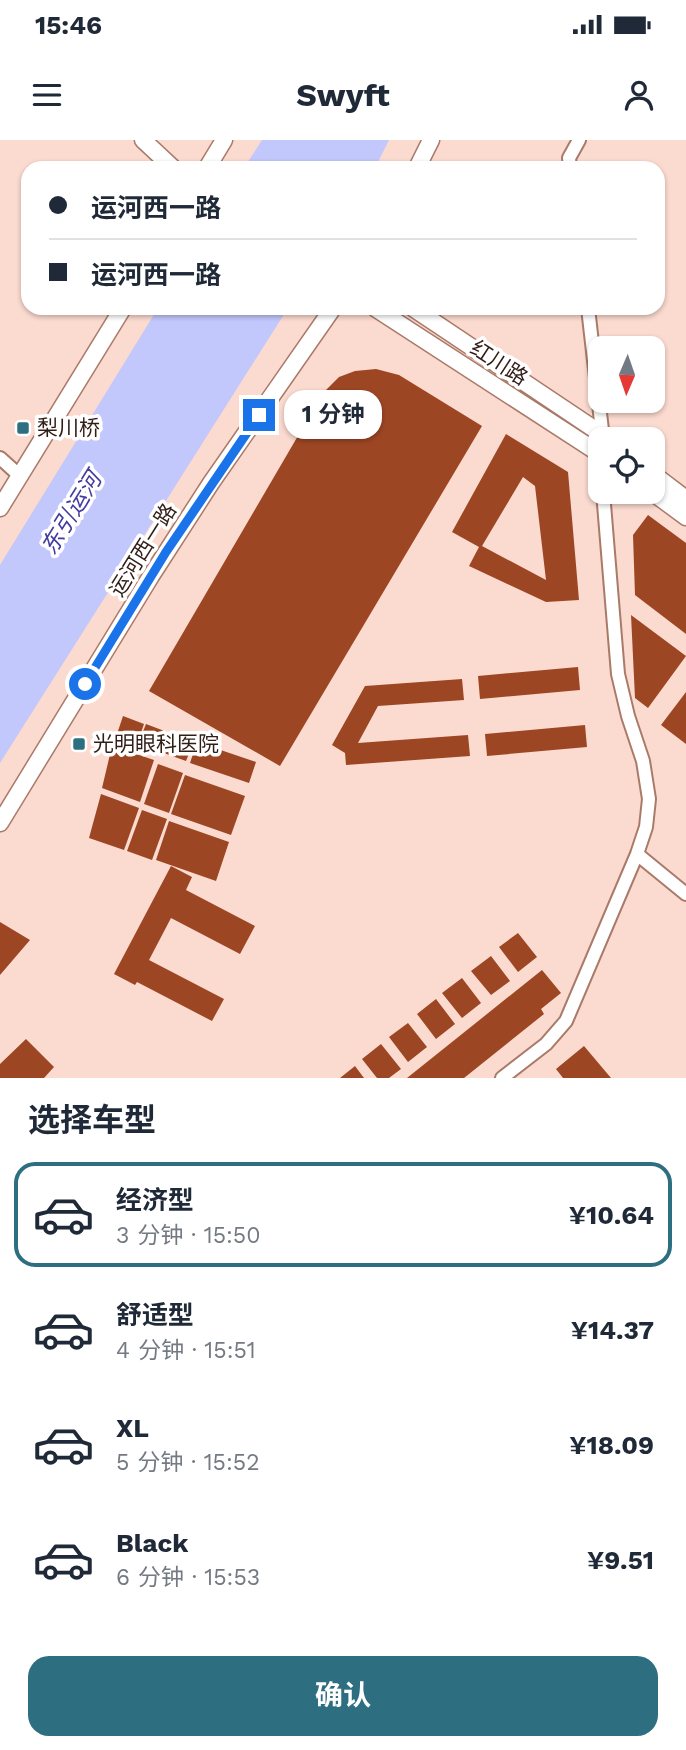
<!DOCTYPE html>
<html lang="zh">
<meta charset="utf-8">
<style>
:root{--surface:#fff;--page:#f6f6f7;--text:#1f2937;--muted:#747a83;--line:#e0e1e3;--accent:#2d6e81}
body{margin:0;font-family:"Work Sans","Noto Sans SC",sans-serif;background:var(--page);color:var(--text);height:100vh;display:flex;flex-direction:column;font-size:26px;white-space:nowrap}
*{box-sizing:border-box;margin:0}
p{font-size:23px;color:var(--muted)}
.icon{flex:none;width:38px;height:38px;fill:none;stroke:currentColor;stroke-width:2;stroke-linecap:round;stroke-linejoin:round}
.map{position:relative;height:938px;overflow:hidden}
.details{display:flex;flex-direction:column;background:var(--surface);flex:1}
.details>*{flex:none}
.hud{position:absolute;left:21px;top:21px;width:644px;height:154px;border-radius:21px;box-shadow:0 2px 5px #0004;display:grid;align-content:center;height:154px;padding:0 28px;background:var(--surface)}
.needle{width:46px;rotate:182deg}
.tools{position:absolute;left:588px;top:196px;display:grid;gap:14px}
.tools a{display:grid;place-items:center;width:77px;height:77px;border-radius:14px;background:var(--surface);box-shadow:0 2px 5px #0004;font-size:35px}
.end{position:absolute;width:32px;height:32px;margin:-16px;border:9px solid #1a73e8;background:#fff;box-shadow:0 0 0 4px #fff}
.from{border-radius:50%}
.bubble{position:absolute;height:49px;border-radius:21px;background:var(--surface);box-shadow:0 2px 5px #0004;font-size:23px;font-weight:700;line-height:49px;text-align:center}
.hud b{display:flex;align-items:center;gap:24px;height:66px;font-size:26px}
.hud b+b{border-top:2px solid var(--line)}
.hud i{width:18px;height:18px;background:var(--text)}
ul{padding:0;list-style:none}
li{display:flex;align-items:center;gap:21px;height:105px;margin:0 14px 10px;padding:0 14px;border:4px solid transparent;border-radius:21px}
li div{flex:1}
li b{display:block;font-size:26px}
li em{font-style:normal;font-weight:700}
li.active{border-color:var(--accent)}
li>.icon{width:63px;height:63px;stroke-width:1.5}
h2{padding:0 28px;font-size:32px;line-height:84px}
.cta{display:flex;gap:14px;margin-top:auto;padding:14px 28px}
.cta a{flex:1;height:80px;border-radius:21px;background:var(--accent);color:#fff;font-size:28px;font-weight:700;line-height:80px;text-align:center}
.status{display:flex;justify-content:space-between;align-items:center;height:49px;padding:0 35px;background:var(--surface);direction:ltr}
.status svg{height:19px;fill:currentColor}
header{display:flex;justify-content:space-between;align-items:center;height:91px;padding:0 28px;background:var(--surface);font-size:32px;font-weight:700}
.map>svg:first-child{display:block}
.water{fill:#c2c7fc}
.building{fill:#9d4624;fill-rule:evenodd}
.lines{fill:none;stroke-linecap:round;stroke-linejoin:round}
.minor-casing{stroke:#aa7a68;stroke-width:16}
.tertiary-casing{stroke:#aa7a68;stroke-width:19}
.minor{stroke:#fff;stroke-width:12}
.tertiary{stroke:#fff;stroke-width:16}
.route{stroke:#1a73e8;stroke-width:9}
.poi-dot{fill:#2d6e81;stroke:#fff;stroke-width:2.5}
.labels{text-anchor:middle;stroke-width:7;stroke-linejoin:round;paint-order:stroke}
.street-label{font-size:21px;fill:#301d16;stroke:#fff}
.poi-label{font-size:21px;fill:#301d16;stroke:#fff;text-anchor:start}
.water-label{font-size:23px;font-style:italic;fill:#433c9f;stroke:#fff}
</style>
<div class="status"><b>15:46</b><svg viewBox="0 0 49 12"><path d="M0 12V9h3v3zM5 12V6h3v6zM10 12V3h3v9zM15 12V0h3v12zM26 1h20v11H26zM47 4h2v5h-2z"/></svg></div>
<header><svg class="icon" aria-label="menu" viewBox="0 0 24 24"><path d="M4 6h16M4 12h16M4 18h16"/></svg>Swyft<svg class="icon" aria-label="person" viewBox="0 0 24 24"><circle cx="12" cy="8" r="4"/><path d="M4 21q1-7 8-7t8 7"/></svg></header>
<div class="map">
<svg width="686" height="938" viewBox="0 0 686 938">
<rect width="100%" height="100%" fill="#fbdacf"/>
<!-- water -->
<path class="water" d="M262,0H389L375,28H244Z
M158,168H288L0,623V425Z"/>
<!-- building -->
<path class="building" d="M376,229L399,235L482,286L280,626L149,551L323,253L339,237L355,231Z
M506,294L568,332L579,460L546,462L469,426L479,407L452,392ZM523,337L535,346L546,440L482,406Z
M648,375L686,403V494L635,455L633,395Z
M631,475L686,516L648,568L635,558Z
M578,527L580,550L480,559L478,536Z
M462,539L464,560L378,566L358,603L468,595L470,616L346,625L345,613L332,605L365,546Z
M686,552V604L661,585Z
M123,576L144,584L137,604L116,597Z
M146,584L167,592L160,612L138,604Z
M585,585L587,607L487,616L485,594Z
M169,592L194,601L186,621L161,612Z
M197,602L256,622L249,643L190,623Z
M112,606L154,620L140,662L102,648Z
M158,624L183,633L169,673L144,664Z
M185,635L245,656L231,695L171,674Z
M101,654L139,668L124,710L89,698Z
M142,670L167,679L152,720L127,711Z
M169,681L229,702L216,741L156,720Z
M171,726L192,737L186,750L255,786L240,814L171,778L149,820L224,859L212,881L137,842L135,845L114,834Z
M0,782L30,800L0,835Z
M518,793L537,817L518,832L499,807Z
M491,816L510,841L491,855L471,831Z
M542,830L561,853L541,869L544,874L464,938H407Z
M462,838L481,863L462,878L442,853Z
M436,859L455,884L436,899L417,874Z
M408,883L427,907L408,922L389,897Z
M26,899L54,927L44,938H0V924Z
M381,904L401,929L389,938H377L362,919Z
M584,906L611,938H563L556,929Z
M355,926L364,938H340Z"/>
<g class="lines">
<!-- minor casing -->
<g class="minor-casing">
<path id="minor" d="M570,28L569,18L579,0
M588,168L603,299
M0,318L20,336
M637,714L686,754
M502,938L546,904L566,881L637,714L646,687L649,659L643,621L628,576L618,534L603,352"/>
</g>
<!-- tertiary casing -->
<g class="tertiary-casing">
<path id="tertiary" d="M143,0L173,28
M207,28L224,0
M417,28L431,0
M375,168L600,314
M413,168L609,299
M653,334L686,359
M652,352L686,377
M0,368L123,168
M0,683L151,436L211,343L333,168"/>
</g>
<!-- minor -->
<use href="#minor" class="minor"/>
<!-- tertiary -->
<use href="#tertiary" class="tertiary"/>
</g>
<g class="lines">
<!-- route -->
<path class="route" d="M85,544L166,412L259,275"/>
</g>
<!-- markers -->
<g class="poi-dot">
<rect x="16" y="281" width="14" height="14" rx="3.5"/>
<rect x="72" y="597" width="14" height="14" rx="3.5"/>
</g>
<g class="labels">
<!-- street labels -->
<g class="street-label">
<text transform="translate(499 223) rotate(33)" y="7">红川路</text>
<text transform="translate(143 410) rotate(-58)" y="7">运河西一路</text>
</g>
<!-- poi labels -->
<g class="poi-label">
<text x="37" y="295">梨川桥</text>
<text x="93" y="611">光明眼科医院</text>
</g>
<!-- water labels -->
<g class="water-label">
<text transform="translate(71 373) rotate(-58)" y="8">东引运河</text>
</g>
</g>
</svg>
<div class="tools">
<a><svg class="needle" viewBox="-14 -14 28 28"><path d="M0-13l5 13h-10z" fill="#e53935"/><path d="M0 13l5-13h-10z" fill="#747a83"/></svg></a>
<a><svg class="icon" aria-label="locate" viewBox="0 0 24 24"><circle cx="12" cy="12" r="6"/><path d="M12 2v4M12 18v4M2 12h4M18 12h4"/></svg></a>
</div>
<i class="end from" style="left:85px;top:544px"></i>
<i class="end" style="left:259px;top:275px"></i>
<div class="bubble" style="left:284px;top:250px;width:98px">1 分钟</div>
<div class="hud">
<b><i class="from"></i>运河西一路</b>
<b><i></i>运河西一路</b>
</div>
</div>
<section class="details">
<h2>选择车型</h2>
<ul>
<li class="active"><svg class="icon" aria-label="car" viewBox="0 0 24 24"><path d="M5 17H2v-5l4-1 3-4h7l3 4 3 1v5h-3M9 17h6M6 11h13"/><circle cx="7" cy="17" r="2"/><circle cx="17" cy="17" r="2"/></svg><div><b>经济型</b><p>3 分钟 · 15:50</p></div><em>¥10.64</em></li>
<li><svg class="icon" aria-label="car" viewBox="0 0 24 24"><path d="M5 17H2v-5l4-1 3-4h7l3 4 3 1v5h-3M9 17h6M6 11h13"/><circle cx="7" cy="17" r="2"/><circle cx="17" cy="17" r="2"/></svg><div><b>舒适型</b><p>4 分钟 · 15:51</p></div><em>¥14.37</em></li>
<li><svg class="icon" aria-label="car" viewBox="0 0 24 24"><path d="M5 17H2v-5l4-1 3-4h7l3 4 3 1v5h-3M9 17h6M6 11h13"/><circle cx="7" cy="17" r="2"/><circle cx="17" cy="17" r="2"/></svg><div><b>XL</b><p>5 分钟 · 15:52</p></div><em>¥18.09</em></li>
<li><svg class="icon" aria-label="car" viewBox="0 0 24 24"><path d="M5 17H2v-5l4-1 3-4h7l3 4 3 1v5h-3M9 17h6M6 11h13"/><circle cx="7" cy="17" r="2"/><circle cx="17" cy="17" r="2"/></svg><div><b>Black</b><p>6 分钟 · 15:53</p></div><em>¥9.51</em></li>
</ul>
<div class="cta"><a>确认</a></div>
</section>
